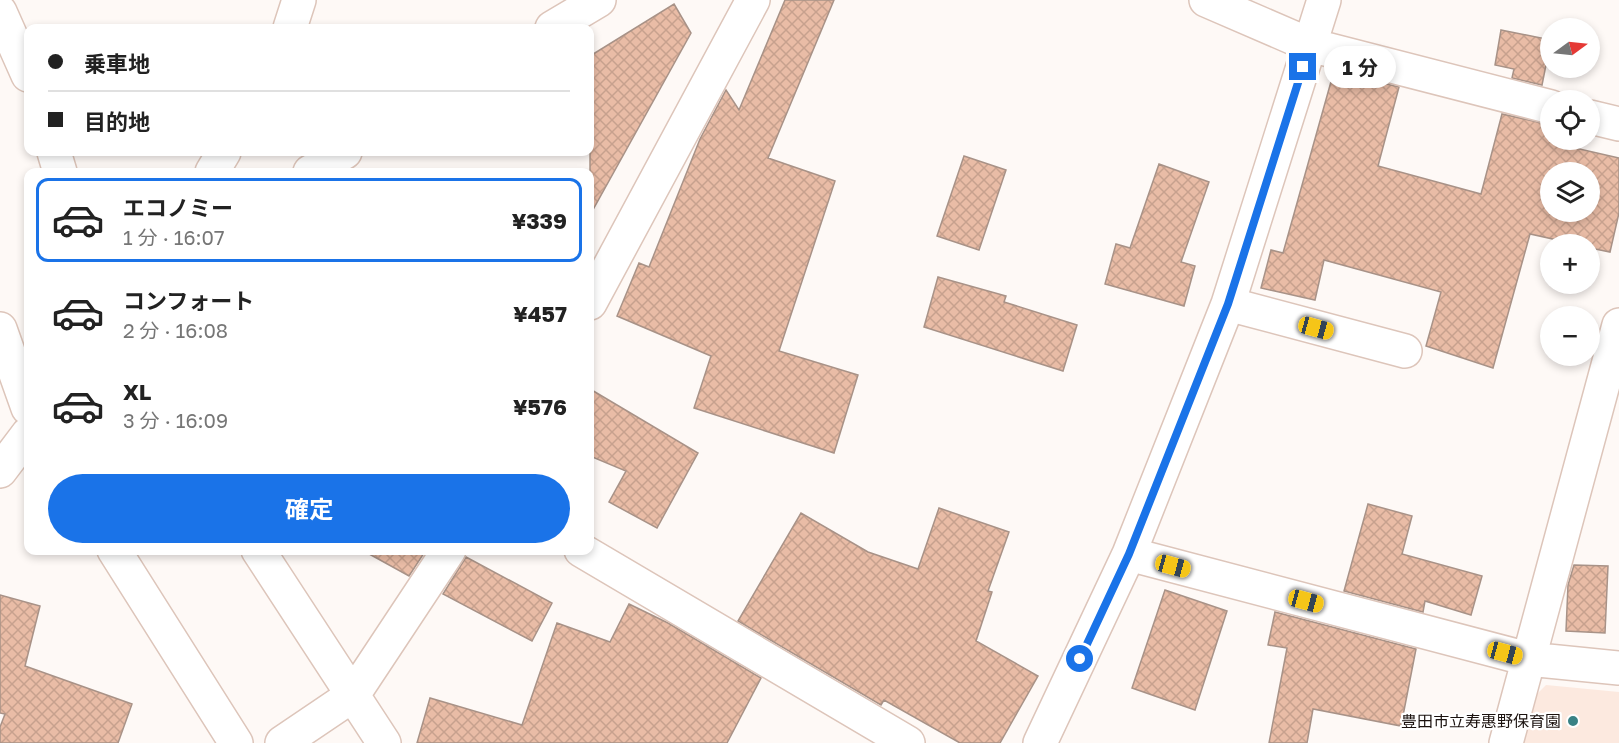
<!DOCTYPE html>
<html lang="ja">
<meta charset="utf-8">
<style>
:root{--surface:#fff;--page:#f6f6f6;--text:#222;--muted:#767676;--line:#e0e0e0;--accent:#1a73e8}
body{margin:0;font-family:"Golos Text","Noto Sans JP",sans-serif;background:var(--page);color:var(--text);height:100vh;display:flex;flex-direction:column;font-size:22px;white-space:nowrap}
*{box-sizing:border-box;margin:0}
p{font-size:20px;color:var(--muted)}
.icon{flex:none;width:33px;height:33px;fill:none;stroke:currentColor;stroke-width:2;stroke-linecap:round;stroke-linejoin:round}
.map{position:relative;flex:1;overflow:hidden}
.drawer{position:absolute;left:24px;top:168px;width:570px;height:387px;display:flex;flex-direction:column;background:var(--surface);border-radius:12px;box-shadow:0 3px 9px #0003}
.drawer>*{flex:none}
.top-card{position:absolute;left:24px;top:24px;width:570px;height:132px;border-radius:12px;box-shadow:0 3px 9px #0003;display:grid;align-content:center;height:132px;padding:0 24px;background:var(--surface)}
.needle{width:39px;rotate:75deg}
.controls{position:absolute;left:1540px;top:18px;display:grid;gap:12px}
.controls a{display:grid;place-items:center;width:60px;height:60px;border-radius:50%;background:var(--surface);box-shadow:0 3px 9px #0003;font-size:30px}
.end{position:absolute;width:27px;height:27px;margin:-14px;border:8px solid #1a73e8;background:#fff;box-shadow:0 0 0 3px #fff}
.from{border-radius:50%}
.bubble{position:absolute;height:42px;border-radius:21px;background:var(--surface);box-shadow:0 3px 9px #0003;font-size:20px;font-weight:700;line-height:42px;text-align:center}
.car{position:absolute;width:18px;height:36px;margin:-18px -9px;border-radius:8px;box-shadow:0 0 4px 2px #0007;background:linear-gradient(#f5c518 24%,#345 0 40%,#f5c518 0 76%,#345 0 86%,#f5c518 0)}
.top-card b{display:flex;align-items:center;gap:21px;height:57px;font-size:22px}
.top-card b+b{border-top:2px solid var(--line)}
.top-card i{width:15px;height:15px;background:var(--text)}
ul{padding:10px 0 0;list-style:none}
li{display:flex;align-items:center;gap:18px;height:84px;margin:0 12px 9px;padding:0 12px;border:3px solid transparent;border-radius:12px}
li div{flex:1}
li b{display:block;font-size:22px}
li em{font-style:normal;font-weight:700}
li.on{border-color:var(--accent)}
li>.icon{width:54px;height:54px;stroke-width:1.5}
.primary-button{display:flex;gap:12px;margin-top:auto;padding:12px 24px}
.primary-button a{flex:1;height:69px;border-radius:36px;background:var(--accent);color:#fff;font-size:24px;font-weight:700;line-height:69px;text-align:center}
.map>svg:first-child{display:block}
.built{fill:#fce9df}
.building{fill:url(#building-cross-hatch);stroke:#a89287;stroke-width:1.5;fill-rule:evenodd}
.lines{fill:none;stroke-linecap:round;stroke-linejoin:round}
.minor-casing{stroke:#ddc5ba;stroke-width:36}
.major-casing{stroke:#ddc5ba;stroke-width:36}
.minor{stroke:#fff;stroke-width:33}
.major{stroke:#fff;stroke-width:33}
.route{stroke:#1a73e8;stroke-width:8}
.poi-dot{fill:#398285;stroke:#fff;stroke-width:2}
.labels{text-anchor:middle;stroke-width:4.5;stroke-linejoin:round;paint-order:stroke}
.poi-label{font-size:16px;fill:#1a110e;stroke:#fff;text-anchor:end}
</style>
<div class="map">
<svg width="1619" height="743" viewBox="0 0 1619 743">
<defs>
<pattern id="building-cross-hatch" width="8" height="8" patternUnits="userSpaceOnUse" patternTransform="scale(1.5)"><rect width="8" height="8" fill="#e9bca6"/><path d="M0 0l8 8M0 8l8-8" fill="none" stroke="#c7a18e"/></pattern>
</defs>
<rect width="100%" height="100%" fill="#fef9f6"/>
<!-- built -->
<path class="built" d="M1546,685L1619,692V743H1523L1533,698Z"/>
<!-- building -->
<path class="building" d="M785,0H834L768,158L835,181L779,351L858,375L834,453L694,408L711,356L617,316L639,263L649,267L700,139L726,90L739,110Z
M674,4L691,33L590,215V56Z
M1501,30L1551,40L1542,85L1512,78L1514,69L1495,65Z
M1334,71L1399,87L1378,166L1481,194L1502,114L1551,125V140H1564L1562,145L1619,158V213L1610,252L1590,248V244H1575L1530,234L1493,368L1426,346L1441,292L1324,260L1315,300L1261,288L1271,250L1283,253ZM1551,172H1590V212H1551Z
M964,156L1006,170L979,250L937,236Z
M1159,164L1209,182L1181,262L1195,266L1184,306L1105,284L1116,244L1130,248Z
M938,277L1006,296L1004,302L1077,325L1063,371L924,327Z
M590,389L698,453L657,528L609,502L626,471L590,456Z
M1368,504L1412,516L1402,554L1482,576L1471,615L1425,601L1423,612L1344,591Z
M939,508L1009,532L988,591L992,592L976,641L1038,676L1000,743H960L884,700L881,705L738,621L801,513L868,552L918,569Z
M362,550H426L409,576Z
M466,557L552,603L532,641L443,594Z
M1574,565L1608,566L1605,633L1566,631L1568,585Z
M1165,590L1227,611L1195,710L1132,688Z
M0,595L40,606L25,666L132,704L118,743H0V727L5,714L0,713Z
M629,604L668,623L761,678L727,743H417L430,698L522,725L557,623L610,642Z
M1275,612L1416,649L1401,726L1313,709L1307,743H1269L1287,648L1268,645Z"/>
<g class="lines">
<!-- minor casing -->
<g class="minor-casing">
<path id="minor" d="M1206,0L1310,45L1551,107
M0,12L28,75
M290,28L299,0
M1590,117L1619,124
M54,152L60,172
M212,172L224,152
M590,303L753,0
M1228,304L1405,351
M0,471L28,434
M114,550L236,743
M258,550L384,743
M581,550L908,743
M1129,554L1528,659L1619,668
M282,743L353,695L449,550
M1040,743L1129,554L1228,304L1324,0
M1506,743L1619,325"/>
</g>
<!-- major casing -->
<g class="major-casing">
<path id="major" d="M552,28L599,0
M310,172L345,152
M0,329L28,408"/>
</g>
<!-- minor -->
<use href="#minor" class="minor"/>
<!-- major -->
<use href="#major" class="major"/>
</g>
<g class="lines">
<!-- route -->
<path class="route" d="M1080,659L1129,554L1228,304L1303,67"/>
</g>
<!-- markers -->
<circle class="poi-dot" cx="1573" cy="721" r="6"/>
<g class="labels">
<!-- poi labels -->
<g class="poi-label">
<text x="1561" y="727">豊田市立寿惠野保育園</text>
</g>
</g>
</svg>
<div class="controls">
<a><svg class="needle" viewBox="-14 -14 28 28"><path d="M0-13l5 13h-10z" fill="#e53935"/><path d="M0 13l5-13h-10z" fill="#767676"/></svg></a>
<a><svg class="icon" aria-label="locate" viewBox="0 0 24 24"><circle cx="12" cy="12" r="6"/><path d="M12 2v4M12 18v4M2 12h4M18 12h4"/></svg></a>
<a><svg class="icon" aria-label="layers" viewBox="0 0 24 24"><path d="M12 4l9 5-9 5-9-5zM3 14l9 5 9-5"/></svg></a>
<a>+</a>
<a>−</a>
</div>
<i class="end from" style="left:1080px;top:659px"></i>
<i class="end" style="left:1303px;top:67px"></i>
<div class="bubble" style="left:1324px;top:46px;width:72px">1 分</div>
<i class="car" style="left:1316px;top:328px;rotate:105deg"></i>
<i class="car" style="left:1173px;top:566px;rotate:105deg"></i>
<i class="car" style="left:1306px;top:601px;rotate:105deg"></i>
<i class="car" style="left:1505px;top:653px;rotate:105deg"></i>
<div class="top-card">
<b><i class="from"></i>乗車地</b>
<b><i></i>目的地</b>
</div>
<section class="drawer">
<ul>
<li class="on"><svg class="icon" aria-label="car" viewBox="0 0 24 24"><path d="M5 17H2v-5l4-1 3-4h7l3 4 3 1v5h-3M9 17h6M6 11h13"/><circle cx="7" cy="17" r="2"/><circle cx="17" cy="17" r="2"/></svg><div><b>エコノミー</b><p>1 分 · 16:07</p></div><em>¥339</em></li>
<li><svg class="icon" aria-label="car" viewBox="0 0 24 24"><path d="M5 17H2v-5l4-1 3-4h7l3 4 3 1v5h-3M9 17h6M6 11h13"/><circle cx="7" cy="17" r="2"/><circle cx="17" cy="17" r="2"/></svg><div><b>コンフォート</b><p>2 分 · 16:08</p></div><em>¥457</em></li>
<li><svg class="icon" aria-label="car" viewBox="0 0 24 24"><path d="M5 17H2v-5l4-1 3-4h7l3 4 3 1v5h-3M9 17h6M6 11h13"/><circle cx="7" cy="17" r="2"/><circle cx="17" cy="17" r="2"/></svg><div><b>XL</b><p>3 分 · 16:09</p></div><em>¥576</em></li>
</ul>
<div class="primary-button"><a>確定</a></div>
</section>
</div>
